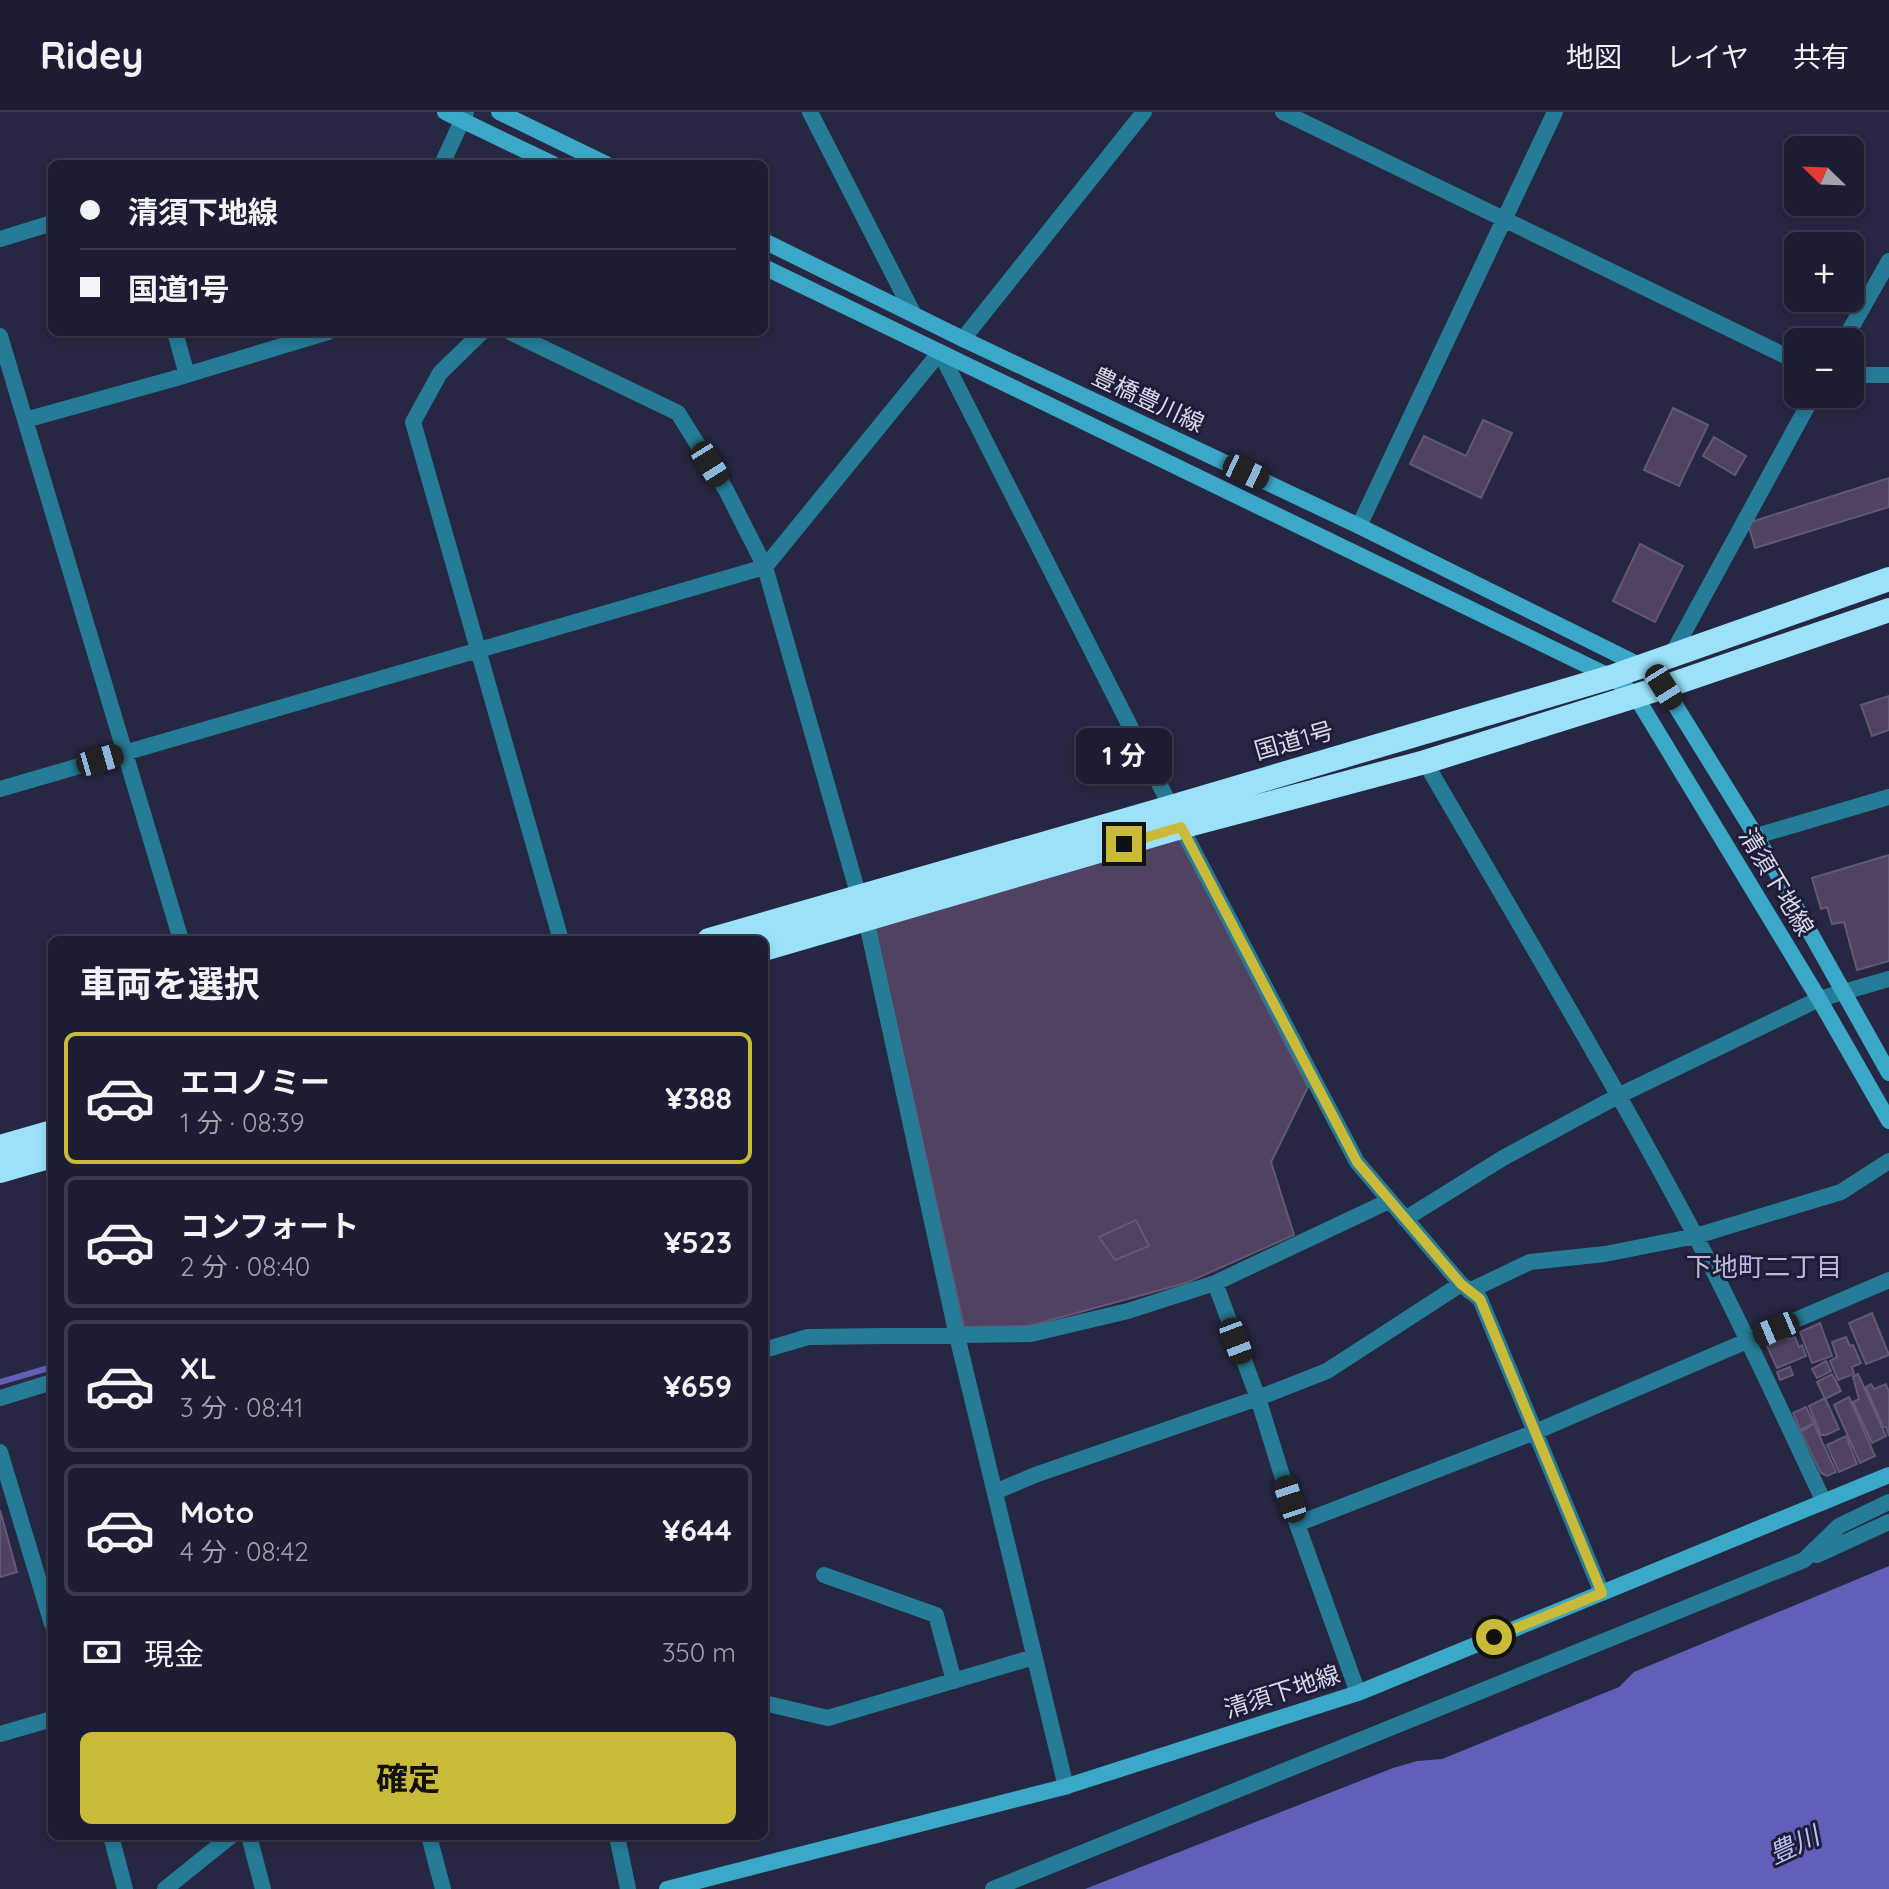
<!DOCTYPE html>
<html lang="ja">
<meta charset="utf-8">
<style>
:root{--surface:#1c1d32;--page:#292a3e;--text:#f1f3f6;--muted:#a0a2ac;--line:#3a3b4d;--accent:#caba39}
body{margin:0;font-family:Quicksand,"Noto Sans JP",sans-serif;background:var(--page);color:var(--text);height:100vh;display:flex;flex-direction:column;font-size:30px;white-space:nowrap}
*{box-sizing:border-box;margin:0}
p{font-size:26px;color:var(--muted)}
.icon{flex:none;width:44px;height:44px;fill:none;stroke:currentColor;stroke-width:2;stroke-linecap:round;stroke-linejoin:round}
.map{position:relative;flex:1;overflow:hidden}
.sheet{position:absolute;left:48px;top:824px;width:720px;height:904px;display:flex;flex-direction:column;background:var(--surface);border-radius:12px;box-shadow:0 4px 12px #0003,0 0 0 2px var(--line)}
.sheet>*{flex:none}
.guide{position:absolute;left:48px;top:48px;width:720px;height:176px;border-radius:12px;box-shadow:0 4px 12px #0003,0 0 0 2px var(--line);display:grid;align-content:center;height:176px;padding:0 32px;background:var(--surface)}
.needle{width:52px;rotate:293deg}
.controls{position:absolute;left:1784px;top:24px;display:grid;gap:16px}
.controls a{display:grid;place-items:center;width:80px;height:80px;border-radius:12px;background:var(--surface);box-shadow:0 4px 12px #0003,0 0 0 2px var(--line);font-size:40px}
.end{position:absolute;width:36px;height:36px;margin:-18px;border:10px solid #caba39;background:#111;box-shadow:0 0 0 4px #111}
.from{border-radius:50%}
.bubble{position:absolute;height:56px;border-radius:12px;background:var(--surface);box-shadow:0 4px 12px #0003,0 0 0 2px var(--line);font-size:26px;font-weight:700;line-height:56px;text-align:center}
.car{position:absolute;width:24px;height:48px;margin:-24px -12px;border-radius:10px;box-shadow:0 0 6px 2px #0007;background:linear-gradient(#222 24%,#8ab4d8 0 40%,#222 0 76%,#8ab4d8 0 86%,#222 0)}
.guide b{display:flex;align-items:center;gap:28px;height:76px;font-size:30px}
.guide b+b{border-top:2px solid var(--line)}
.guide i{width:20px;height:20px;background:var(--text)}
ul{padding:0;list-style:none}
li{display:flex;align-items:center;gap:24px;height:132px;margin:0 16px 12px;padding:0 16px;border:4px solid var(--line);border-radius:12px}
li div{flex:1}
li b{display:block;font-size:30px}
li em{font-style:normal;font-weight:700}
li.active{border-color:var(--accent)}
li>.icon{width:72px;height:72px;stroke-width:1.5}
h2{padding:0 32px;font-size:36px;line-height:96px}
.pay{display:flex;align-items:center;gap:20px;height:88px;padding:0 32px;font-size:30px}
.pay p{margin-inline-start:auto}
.primary-button{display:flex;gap:16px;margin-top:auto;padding:16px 32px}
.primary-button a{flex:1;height:92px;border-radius:12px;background:var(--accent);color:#111;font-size:32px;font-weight:700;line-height:92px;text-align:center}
header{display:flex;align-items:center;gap:48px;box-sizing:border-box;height:112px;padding:0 40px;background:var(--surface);border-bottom:2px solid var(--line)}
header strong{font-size:38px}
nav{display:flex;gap:44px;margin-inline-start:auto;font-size:28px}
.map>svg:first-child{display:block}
.water{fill:#615fb8}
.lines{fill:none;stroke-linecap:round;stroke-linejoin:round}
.stream{stroke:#615fb8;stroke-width:6}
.building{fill:#4f4361;stroke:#635876;stroke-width:2}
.street{stroke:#267c96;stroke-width:16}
.secondary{stroke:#3ca8c8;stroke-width:16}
.highway{stroke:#9ae1f9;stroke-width:24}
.route{stroke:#caba39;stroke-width:10}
.labels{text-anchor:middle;stroke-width:6;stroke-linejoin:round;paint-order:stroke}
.street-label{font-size:24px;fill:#d8daec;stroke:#1d1d38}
.neighbourhood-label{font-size:26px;fill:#b9bbdf;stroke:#1d1d38}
.water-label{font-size:26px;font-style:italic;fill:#bec1f1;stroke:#1d1d38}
</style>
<header>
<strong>Ridey</strong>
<nav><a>地図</a><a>レイヤ</a><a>共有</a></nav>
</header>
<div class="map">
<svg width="1889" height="1777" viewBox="0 0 1889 1777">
<rect width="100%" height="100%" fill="#262742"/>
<!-- water -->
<path class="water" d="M1889,1454V1777H1085L1393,1656L1417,1649L1442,1647L1619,1575L1634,1560Z"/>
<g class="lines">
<!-- stream -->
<path class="stream" d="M0,1270L52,1255"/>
</g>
<!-- building -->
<path class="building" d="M1673,296L1708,313L1679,374L1644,358Z
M1483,308L1512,321L1481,386L1410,352L1424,324L1466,344Z
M1714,325L1746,344L1735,363L1703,344Z
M1889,366V395L1755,436L1748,411Z
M1640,432L1683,454L1655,510L1613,489Z
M1889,584V618L1872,624L1861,593Z
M1178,724L1308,975L1271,1050L1294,1123L1186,1171L1029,1214L964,1215L874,812Z
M1889,743V849L1857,858L1844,810L1832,812L1827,795L1821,797L1812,766Z
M1136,1108L1149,1134L1115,1148L1099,1125Z
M1872,1201L1889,1243L1866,1252L1849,1211Z
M1820,1211L1832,1244L1812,1251L1800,1220Z
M1786,1225L1789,1227L1795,1225L1799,1235L1802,1233L1806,1244L1777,1256L1767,1234Z
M1846,1225L1850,1234L1853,1233L1861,1251L1852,1255L1854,1262L1838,1268L1830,1249L1837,1245L1832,1230Z
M1826,1249L1831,1259L1817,1266L1812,1257Z
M1790,1255L1793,1263L1780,1268L1777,1260Z
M1832,1262L1841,1279L1825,1287L1817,1270Z
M1858,1262L1886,1324L1872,1331L1853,1290L1859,1287L1853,1265Z
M1871,1272L1874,1277L1886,1272L1889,1280V1324L1886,1315H1883L1866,1275Z
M1849,1285L1875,1344L1860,1351L1834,1293Z
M1823,1287L1826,1288L1839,1317L1826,1323H1821L1809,1294Z
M1806,1295L1814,1311L1800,1318L1793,1301Z
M1814,1312L1836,1360L1827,1364L1821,1361L1801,1320Z
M1846,1324L1857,1352L1839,1360L1827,1333Z
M0,1398L17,1460L0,1465Z"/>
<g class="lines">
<!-- street -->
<path class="street" d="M810,0L913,201
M1283,0L1798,250
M442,52L466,0
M0,127L52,111
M175,220L187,263
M482,220L440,261L413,310L561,828
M0,224L181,828
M963,227L1144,0
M1843,230L1889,149
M1850,263H1889
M25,308L173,267L328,220
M1359,414L1555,0
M1671,544L1814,282
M1425,650C1516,807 1610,963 1695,1123C1741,1210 1782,1301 1824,1390
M0,677L765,455L726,378L678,301L510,220
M1181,715L1357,1050L1461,1172L1480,1187L1602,1481
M1756,724L1889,685
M859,785L765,455L940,240L1171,695
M866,807L957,1224L1066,1675
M1405,1107L1503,1046L1618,984L1819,887L1889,867
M1215,1171L1258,1286L1297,1412L1358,1581
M1469,1179L1530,1150L1605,1142L1696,1124L1841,1080L1889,1049
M764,1238L808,1225L1031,1222L1128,1199L1215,1171L1389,1089
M0,1286L52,1270
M0,1340L52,1512
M995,1380L1035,1363L1258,1286L1327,1259L1461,1172
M1297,1412L1535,1320L1889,1168
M1817,1443L1889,1410
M824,1463L936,1503L954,1569
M764,1591L828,1606L1034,1545
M0,1622L52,1607
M111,1724L125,1777
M249,1724L263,1777
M429,1724L443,1777
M617,1724L628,1777
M165,1777L231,1724
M993,1777L1804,1448L1839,1414L1889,1390"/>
<!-- secondary -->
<path class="secondary" d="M445,0L553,52
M499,0L606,52
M764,129L963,227L1359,414L1641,554L1664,575L1756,724L1889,961
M764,155L1611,565L1635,583L1819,887L1889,1009
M667,1777L1064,1675L1358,1581L1889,1363"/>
<!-- highway -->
<path class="highway" d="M709,828L1171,695L1611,565L1889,467
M764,837L1181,715L1425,650L1664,575L1889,498
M0,1035L52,1020
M0,1059L52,1044"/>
</g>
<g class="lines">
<!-- route -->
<path class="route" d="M1124,732L1181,715L1357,1050L1461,1172L1480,1187L1602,1481L1494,1525"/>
</g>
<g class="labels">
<!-- street labels -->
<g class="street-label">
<text transform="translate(1148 288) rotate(25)" y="8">豊橋豊川線</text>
<text transform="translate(1294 629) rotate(-16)" y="8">国道1号</text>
<text transform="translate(1776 770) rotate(59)" y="8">清須下地線</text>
<text transform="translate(1282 1580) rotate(-18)" y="8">清須下地線</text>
</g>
<!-- neighbourhood labels -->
<g class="neighbourhood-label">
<text x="1764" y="1164">下地町二丁目</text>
</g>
<!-- water labels -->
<g class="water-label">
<text transform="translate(1794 1733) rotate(-25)" y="9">豊川</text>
</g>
</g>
</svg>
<div class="controls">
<a><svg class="needle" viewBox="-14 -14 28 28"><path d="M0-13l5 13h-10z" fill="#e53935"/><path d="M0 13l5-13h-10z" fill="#a0a2ac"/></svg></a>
<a>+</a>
<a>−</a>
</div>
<i class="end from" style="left:1494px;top:1525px"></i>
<i class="end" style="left:1124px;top:732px"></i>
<div class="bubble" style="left:1076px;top:616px;width:96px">1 分</div>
<i class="car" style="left:710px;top:352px;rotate:148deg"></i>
<i class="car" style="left:1246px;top:360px;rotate:115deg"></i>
<i class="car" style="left:1664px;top:575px;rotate:148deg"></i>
<i class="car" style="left:100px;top:648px;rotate:74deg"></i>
<i class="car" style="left:1776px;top:1217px;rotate:247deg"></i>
<i class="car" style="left:1236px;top:1229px;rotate:159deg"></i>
<i class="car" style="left:1290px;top:1387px;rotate:342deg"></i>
<div class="guide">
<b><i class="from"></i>清須下地線</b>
<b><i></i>国道1号</b>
</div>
<section class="sheet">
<h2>車両を選択</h2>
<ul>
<li class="active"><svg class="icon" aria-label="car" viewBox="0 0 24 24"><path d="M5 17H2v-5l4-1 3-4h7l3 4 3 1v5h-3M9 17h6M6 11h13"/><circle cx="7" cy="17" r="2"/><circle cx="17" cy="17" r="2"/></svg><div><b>エコノミー</b><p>1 分 · 08:39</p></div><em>¥388</em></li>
<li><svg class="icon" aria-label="car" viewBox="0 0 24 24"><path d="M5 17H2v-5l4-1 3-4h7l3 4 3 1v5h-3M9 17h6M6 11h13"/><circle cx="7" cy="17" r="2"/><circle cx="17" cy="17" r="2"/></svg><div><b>コンフォート</b><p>2 分 · 08:40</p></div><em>¥523</em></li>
<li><svg class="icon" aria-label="car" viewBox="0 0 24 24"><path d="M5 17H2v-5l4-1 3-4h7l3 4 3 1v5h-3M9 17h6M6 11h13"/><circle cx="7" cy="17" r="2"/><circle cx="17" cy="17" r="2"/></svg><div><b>XL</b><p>3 分 · 08:41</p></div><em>¥659</em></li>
<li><svg class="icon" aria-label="car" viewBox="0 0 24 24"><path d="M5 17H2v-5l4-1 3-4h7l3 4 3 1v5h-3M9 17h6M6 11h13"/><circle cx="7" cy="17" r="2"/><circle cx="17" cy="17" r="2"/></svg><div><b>Moto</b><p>4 分 · 08:42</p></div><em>¥644</em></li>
</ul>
<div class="pay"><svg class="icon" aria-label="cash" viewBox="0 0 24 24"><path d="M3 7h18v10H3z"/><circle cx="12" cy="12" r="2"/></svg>現金<p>350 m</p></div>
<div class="primary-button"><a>確定</a></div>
</section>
</div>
